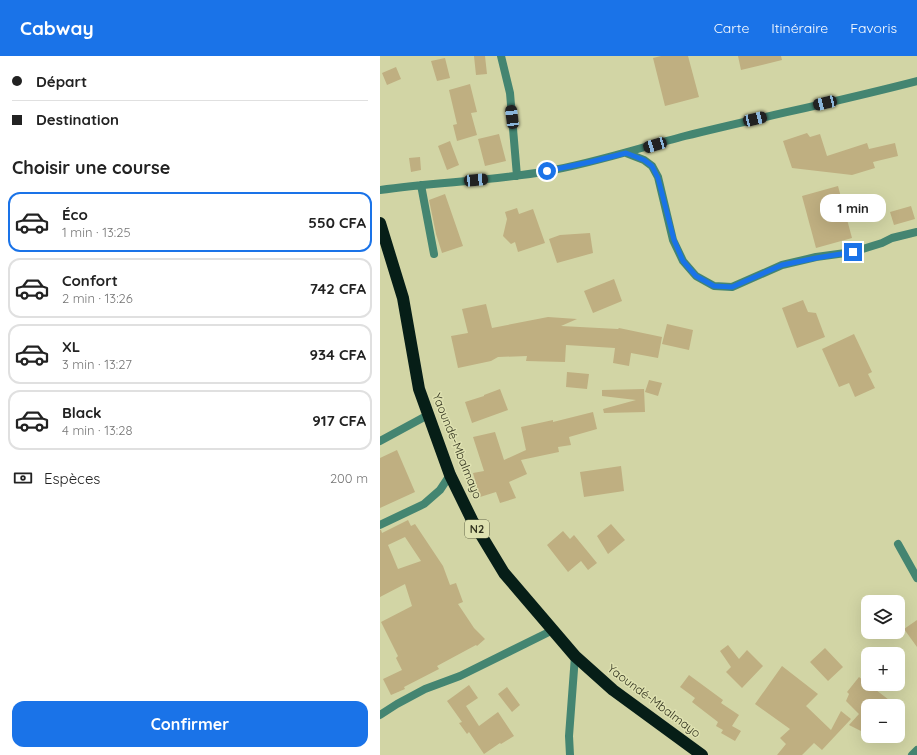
<!DOCTYPE html>
<html lang="fr">
<meta charset="utf-8">
<style>
:root{--surface:#fff;--page:#f6f6f6;--text:#222;--muted:#767676;--line:#e0e0e0;--accent:#1a73e8}
body{margin:0;font-family:Quicksand,sans-serif;background:var(--page);color:var(--text);height:100vh;display:flex;flex-direction:column;font-size:15px;white-space:nowrap}
*{box-sizing:border-box;margin:0}
p{font-size:13px;color:var(--muted)}
.icon{flex:none;width:22px;height:22px;fill:none;stroke:currentColor;stroke-width:2;stroke-linecap:round;stroke-linejoin:round}
.map{position:relative;flex:1;overflow:hidden}
.side{display:flex;flex-direction:column;background:var(--surface);width:380px}
.side>*{flex:none}
.banner{display:grid;align-content:center;height:88px;padding:0 12px;background:var(--surface)}
.tools{position:absolute;left:481px;top:539px;display:grid;gap:8px}
.tools a{display:grid;place-items:center;width:44px;height:44px;border-radius:8px;background:var(--surface);box-shadow:0 4px 16px #0002;font-size:20px}
.end{position:absolute;width:18px;height:18px;margin:-9px;border:5px solid #1a73e8;background:#fff;box-shadow:0 0 0 2px #fff}
.from{border-radius:50%}
.bubble{position:absolute;height:28px;border-radius:12px;background:var(--surface);box-shadow:0 4px 16px #0002;font-size:13px;font-weight:800;line-height:28px;text-align:center}
.car{position:absolute;width:12px;height:24px;margin:-12px -6px;border-radius:5px;box-shadow:0 0 3px 1px #0007;background:linear-gradient(#222 24%,#8ab4d8 0 40%,#222 0 76%,#8ab4d8 0 86%,#222 0)}
.banner b{display:flex;align-items:center;gap:14px;height:38px;font-size:15px}
.banner b+b{border-top:1px solid var(--line)}
.banner i{width:10px;height:10px;background:var(--text)}
ul{padding:0;list-style:none}
li{display:flex;align-items:center;gap:12px;height:60px;margin:0 8px 6px;padding:0 4px;border:2px solid var(--line);border-radius:12px}
li div{flex:1}
li b{display:block;font-size:15px}
li em{font-style:normal;font-weight:800}
li.current{border-color:var(--accent)}
li>.icon{width:36px;height:36px;stroke-width:1.5}
h2{padding:0 12px;font-size:18px;line-height:48px}
.pay{display:flex;align-items:center;gap:10px;height:44px;padding:0 12px;font-size:15px}
.pay p{margin-inline-start:auto}
.action{display:flex;gap:8px;margin-top:auto;padding:8px 12px}
.action a{flex:1;height:46px;border-radius:12px;background:var(--accent);color:#fff;font-size:16px;font-weight:800;line-height:46px;text-align:center}
header{display:flex;align-items:center;gap:24px;box-sizing:border-box;height:56px;padding:0 20px;background:var(--accent);color:#fff}
header strong{font-size:19px}
nav{display:flex;gap:22px;margin-inline-start:auto;font-size:14px}
main{display:flex;flex:1;min-height:0}
.map>svg:first-child{display:block}
.building{fill:#bfaf81;fill-rule:evenodd}
.lines{fill:none;stroke-linecap:round;stroke-linejoin:round}
.street{stroke:#448571;stroke-width:8}
.highway{stroke:#061e17;stroke-width:12}
.route{stroke:#1a73e8;stroke-width:5}
.labels{text-anchor:middle;stroke-width:3;stroke-linejoin:round;paint-order:stroke}
.shield{fill:#dfe2b1;stroke:#66684b;stroke-width:1}
.shield-label{font-size:11px;font-weight:bold;fill:#32331f}
.street-label{font-size:12px;fill:#32331f;stroke:#dfe2b1}
</style>
<header>
<strong>Cabway</strong>
<nav><a>Carte</a><a>Itinéraire</a><a>Favoris</a></nav>
</header>
<main>
<section class="side">
<div class="banner">
<b><i class="from"></i>Départ</b>
<b><i></i>Destination</b>
</div>
<h2>Choisir une course</h2>
<ul>
<li class="current"><svg class="icon" aria-label="car" viewBox="0 0 24 24"><path d="M5 17H2v-5l4-1 3-4h7l3 4 3 1v5h-3M9 17h6M6 11h13"/><circle cx="7" cy="17" r="2"/><circle cx="17" cy="17" r="2"/></svg><div><b>Éco</b><p>1 min · 13:25</p></div><em>550 CFA</em></li>
<li><svg class="icon" aria-label="car" viewBox="0 0 24 24"><path d="M5 17H2v-5l4-1 3-4h7l3 4 3 1v5h-3M9 17h6M6 11h13"/><circle cx="7" cy="17" r="2"/><circle cx="17" cy="17" r="2"/></svg><div><b>Confort</b><p>2 min · 13:26</p></div><em>742 CFA</em></li>
<li><svg class="icon" aria-label="car" viewBox="0 0 24 24"><path d="M5 17H2v-5l4-1 3-4h7l3 4 3 1v5h-3M9 17h6M6 11h13"/><circle cx="7" cy="17" r="2"/><circle cx="17" cy="17" r="2"/></svg><div><b>XL</b><p>3 min · 13:27</p></div><em>934 CFA</em></li>
<li><svg class="icon" aria-label="car" viewBox="0 0 24 24"><path d="M5 17H2v-5l4-1 3-4h7l3 4 3 1v5h-3M9 17h6M6 11h13"/><circle cx="7" cy="17" r="2"/><circle cx="17" cy="17" r="2"/></svg><div><b>Black</b><p>4 min · 13:28</p></div><em>917 CFA</em></li>
</ul>
<div class="pay"><svg class="icon" aria-label="cash" viewBox="0 0 24 24"><path d="M3 7h18v10H3z"/><circle cx="12" cy="12" r="2"/></svg>Espèces<p>200 m</p></div>
<div class="action"><a>Confirmer</a></div>
</section>
<div class="map">
<svg width="537" height="699" viewBox="0 0 537 699">
<rect width="100%" height="100%" fill="#d2d5a5"/>
<!-- building -->
<path class="building" d="M94,0H105L107,18L96,19Z
M281,0H308L319,41L285,50L273,2Z
M358,0H401L402,4L361,14Z
M65,2L70,22L57,25L51,5Z
M16,11L21,23L7,29L2,17Z
M90,28L97,56L91,57L97,79L77,85L73,69L77,68L69,34Z
M427,77L430,81L440,78L447,100L487,87L489,93L515,87L518,100L493,106L495,112L472,119L412,112L403,85Z
M119,78L126,105L105,110L98,83Z
M70,85L79,109L67,114L58,90Z
M40,101L41,114L31,116L29,102Z
M458,130L472,182L436,192L422,140Z
M65,138L83,190L62,197L56,178L49,144Z
M531,150L535,163L514,169L510,156Z
M137,152L139,158L153,153L165,187L138,196L135,186L131,188L123,180L127,163L125,156Z
M210,177L213,197L177,207L169,183L180,179Z
M234,223L242,245L213,257L204,235Z
M423,244L428,256L436,257L445,281L417,292L402,252Z
M106,248L112,272L168,261L197,263L181,270L238,273L239,272L282,281L278,302L251,297L249,310L233,307L235,292L186,289L185,306L146,305L147,300L118,301L111,305L78,312L71,280L88,277L82,253Z
M287,268L313,274L309,294L282,288Z
M474,278L492,316L488,318L495,332L475,341L469,327L459,331L442,293Z
M187,316L209,318L207,333L186,331Z
M269,324L282,327L278,340L265,336Z
M120,333L128,354L92,367L85,346L104,340V339Z
M264,333L265,356L224,357L223,353L256,344L222,340V334Z
M213,356L217,373L189,381L191,389L178,391L179,396L141,404L147,418L129,426L136,442L120,447L116,436L100,441L93,417L104,415L93,381L115,376L124,404L146,394L141,371L173,364V366Z
M17,394L35,436L0,452V402Z
M241,410L244,435L204,441L200,416Z
M28,464L31,470L35,468L63,510L70,529L76,527L83,546L78,548L94,572L105,583L97,590L96,589L57,610L59,613L24,631L25,633L11,639L3,623L22,614L16,602L18,600L1,566L32,550L25,528L0,541V474H1L2,477ZM25,481L41,505L18,513L8,489Z
M231,468L245,484L228,498L217,480Z
M183,475L190,483L194,479L217,507L208,514L201,505L188,516L167,489Z
M537,564V591L524,573Z
M348,589L359,603L367,594L383,610L362,632L346,616L351,611L340,595Z
M445,592L463,611L448,625L430,606Z
M402,610L438,638L426,650L451,674L461,655L471,663L442,694L434,687L422,699H397L406,688L400,682L410,673L375,648Z
M309,619L343,644L341,647L359,659L352,670L361,675L355,685L341,677L343,674L336,670L338,666L312,646L315,642L300,631Z
M479,621L517,650H488V668L483,676L469,669L479,658L466,645L469,638L467,636Z
M89,629L98,642L86,650L99,670L118,656L134,680L121,688L120,687L104,698L89,676L87,678L79,667L82,666L67,645Z
M127,631L140,649L132,656L118,638Z"/>
<g class="lines">
<!-- street -->
<path class="street" d="M121,0L130,37L137,120
M246,97L264,104L272,110L278,121L293,184L303,205L316,220L334,230L352,231L402,209L436,201L473,196L502,187L512,182L537,176
M41,129L54,198
M0,134C56,126 113,125 168,115C214,107 259,92 305,80C382,61 460,45 537,25
M0,385L48,359
M0,469L44,448L60,434L70,419
M518,488L537,522
M0,659L17,648L45,633L80,620L173,574
M190,699L189,680L195,600
M532,699L537,694"/>
<!-- highway -->
<path class="highway" d="M0,167L23,242L39,333L70,419L92,464L124,517L195,600L233,634L322,699"/>
</g>
<g class="lines">
<!-- route -->
<path class="route" d="M167,115L210,106L246,97L264,104L272,110L278,122L294,184L303,205L316,220L334,230L352,231L402,209L436,202L473,196"/>
</g>
<g class="labels">
<!-- shield labels -->
<rect class="shield" x="85" y="464" width="24" height="18" rx="3"/>
<g class="shield-label">
<text x="97" y="477">N2</text>
</g>
<!-- street labels -->
<g class="street-label">
<text transform="translate(77 390) rotate(68)" y="4">Yaoundé-Mbalmayo</text>
<text transform="translate(274 645) rotate(37)" y="4">Yaoundé-Mbalmayo</text>
</g>
</g>
</svg>
<div class="tools">
<a><svg class="icon" aria-label="layers" viewBox="0 0 24 24"><path d="M12 4l9 5-9 5-9-5zM3 14l9 5 9-5"/></svg></a>
<a>+</a>
<a>−</a>
</div>
<i class="end from" style="left:167px;top:115px"></i>
<i class="end" style="left:473px;top:196px"></i>
<div class="bubble" style="left:440px;top:138px;width:66px">1 min</div>
<i class="car" style="left:445px;top:47px;rotate:257deg"></i>
<i class="car" style="left:132px;top:61px;rotate:353deg"></i>
<i class="car" style="left:375px;top:63px;rotate:77deg"></i>
<i class="car" style="left:275px;top:89px;rotate:254deg"></i>
<i class="car" style="left:96px;top:124px;rotate:85deg"></i>
</div>
</main>
